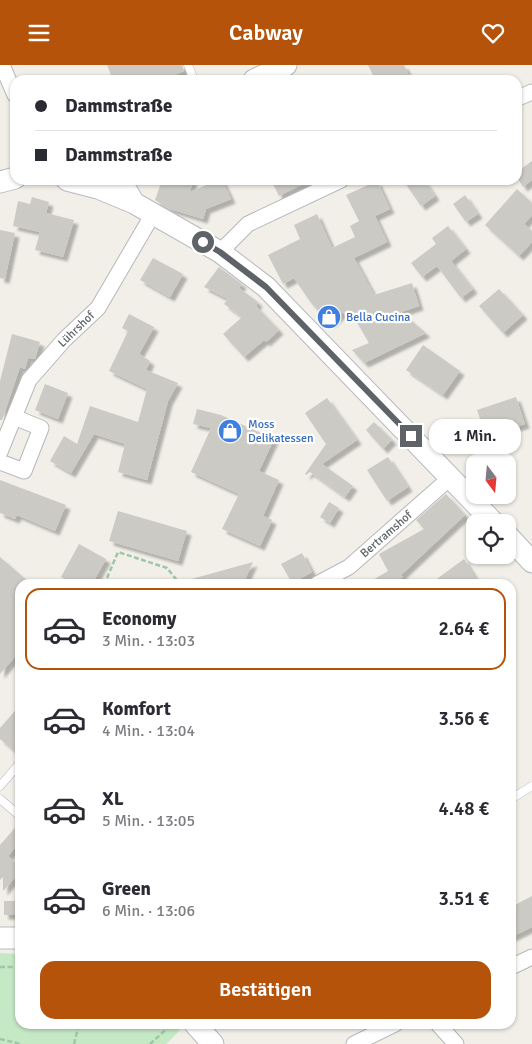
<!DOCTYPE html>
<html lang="de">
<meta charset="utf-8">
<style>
:root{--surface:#fff;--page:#f2f2f3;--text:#2b2b33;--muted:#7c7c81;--line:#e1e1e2;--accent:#b45309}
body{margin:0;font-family:Signika,sans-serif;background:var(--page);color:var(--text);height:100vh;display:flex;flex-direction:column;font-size:19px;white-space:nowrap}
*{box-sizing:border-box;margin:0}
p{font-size:16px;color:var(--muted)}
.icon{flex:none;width:28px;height:28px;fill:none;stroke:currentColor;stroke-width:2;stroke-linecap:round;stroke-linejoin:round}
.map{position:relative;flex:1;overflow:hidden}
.side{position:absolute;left:15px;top:514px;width:501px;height:450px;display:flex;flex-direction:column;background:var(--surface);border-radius:15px;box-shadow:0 1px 4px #0004}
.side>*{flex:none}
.guide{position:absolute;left:10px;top:10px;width:512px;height:110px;border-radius:15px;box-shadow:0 1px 4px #0004;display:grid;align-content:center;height:110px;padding:0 25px;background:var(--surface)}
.needle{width:32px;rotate:164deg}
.controls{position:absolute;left:466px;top:389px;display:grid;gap:10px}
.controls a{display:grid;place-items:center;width:50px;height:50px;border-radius:10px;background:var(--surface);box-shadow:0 1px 4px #0004;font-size:25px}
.end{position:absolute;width:22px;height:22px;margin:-11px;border:6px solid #5f6368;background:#fff;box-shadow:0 0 0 2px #fff}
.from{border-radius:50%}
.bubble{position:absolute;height:35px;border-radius:15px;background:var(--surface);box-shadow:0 1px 4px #0004;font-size:16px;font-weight:600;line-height:35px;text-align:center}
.guide b{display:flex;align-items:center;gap:18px;height:48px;font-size:19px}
.guide b+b{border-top:1px solid var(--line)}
.guide i{width:12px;height:12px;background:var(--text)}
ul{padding:9px 0 0;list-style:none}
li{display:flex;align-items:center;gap:15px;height:82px;margin:0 10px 8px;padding:0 15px;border:2px solid transparent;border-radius:15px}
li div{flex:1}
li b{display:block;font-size:19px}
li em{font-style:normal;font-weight:600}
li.selected{border-color:var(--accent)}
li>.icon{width:45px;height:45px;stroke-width:1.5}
.action{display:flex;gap:10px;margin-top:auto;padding:10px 25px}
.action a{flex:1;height:58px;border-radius:15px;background:var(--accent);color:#fff;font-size:20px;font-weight:600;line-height:58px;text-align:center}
header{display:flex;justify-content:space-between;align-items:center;height:65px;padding:0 25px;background:var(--accent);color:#fff;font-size:22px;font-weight:600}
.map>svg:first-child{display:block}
.green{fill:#c5e8c5}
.building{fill:#cccac5;filter:url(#shadow)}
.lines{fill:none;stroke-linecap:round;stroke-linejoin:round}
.service-casing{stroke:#b5b8bc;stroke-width:9}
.minor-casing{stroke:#b5b8bc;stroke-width:17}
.secondary-casing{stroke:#b6babf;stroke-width:23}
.path{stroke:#9cc7a9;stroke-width:2.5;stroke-dasharray:5 2.5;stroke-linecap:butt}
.service{stroke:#fff;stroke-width:8}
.minor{stroke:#fff;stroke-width:15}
.secondary{stroke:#fff;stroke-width:21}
.route{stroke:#5f6368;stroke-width:6}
.labels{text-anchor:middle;stroke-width:4.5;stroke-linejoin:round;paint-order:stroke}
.shop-label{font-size:12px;fill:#366cbe;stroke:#fff;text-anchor:start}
.street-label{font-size:12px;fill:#5f6368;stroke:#fff}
</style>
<header><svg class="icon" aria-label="menu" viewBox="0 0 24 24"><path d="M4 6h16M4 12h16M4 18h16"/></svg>Cabway<svg class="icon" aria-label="heart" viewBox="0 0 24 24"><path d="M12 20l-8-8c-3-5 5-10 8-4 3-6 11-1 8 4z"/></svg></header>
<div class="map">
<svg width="532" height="979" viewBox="0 0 532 979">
<defs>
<filter id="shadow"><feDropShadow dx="4.5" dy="4.5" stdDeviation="1" flood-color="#0004"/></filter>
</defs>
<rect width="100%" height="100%" fill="#f1efe8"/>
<!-- green -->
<path class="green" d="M0,888L20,889V959H175L180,965L166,979H0Z"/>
<!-- building -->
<path class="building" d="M107,0H182L184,6L163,15H113Z
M368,0H404L411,15H375Z
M532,96V115L523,122L518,114V106Z
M162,115H193L190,127L218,115H222L231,134L206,144L203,154L170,144L155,135Z
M271,115H311L279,131Z
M403,115H424L435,131L421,141Z
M377,116L390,144L375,151L387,177L354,193L374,230L412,218L419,241L401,247L426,268L364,298L352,285L369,278L352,249L346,252L343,247L331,258L311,238L294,213L283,219L268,190L300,174L294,160L317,149L332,183L355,172L350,161L359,156L346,130Z
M517,124L532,138V150L524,159L532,166V177L519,191L485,160Z
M465,130L478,149L466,157L453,139Z
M32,132L49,137L46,148L74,155L63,192L35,185L40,167L13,161L18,136L30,139Z
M448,161L466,184L451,196L473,224L461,233L437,201L422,212L411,198L436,179L432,173Z
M0,165L15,168L5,214L0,213Z
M153,193L183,209L170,232L140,215Z
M219,202L242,219L239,223L258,237L256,241L279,265L266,277L264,275L244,292L223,269L242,252L224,239L228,234L204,222Z
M499,224L523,250L503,268L479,241Z
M129,249L154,262L139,289L150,296L146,305L178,318L168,336L147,415L118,407L125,379L94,369L71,408L50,396L64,371L77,379L90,341L138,357L147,324L109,306L128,266L122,263Z
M12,269L40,277L35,294L28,293L25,304L20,302L2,355H0V316Z
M423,280L460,306L443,330L406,305Z
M45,319L68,328L58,354L35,345Z
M516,332L525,359L486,371L477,345Z
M327,333L357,375L322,399L353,421L345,432L310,407L306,410L305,409L326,379L305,348Z
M197,344L221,350L274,374L259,406L279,415L263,451L272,455L260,481L222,464L239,429L191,407L211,363L193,359Z
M374,357L392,375L383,384L366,365Z
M388,392L408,422L387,436L367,405Z
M0,415L66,440L55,466L17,450L15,454L0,448Z
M446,429L465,450L401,510L403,512L390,519H366L388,506L379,489L424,464L416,455Z
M329,437L339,443L330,458L320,452Z
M118,446L187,466L178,496L109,476Z
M79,479L106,494L92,519H72L61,512Z
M302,488L312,507L292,518L281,499Z
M0,492L31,519H20V586L0,609Z
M464,494L479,519H430Z
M253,497L243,519H189L188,515Z
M20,640V691L0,674V663Z
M20,757V777L8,791L20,802V807L3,826V812L0,815V780Z
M532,831V862L511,872V842Z
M4,836H20V850H4Z"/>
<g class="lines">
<!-- service casing -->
<g class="service-casing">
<path id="service" d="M188,0L194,15
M0,721L20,698
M0,734L20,751
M511,734L532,721"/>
</g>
<!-- minor casing -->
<g class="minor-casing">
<path id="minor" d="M2,0L15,30
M518,33L532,27
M220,187L248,159L341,115
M0,387L29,315L64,275L98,243L153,149
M0,397L24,406L41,363L14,352
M317,519L349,502L451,412
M511,902L532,892
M438,959L456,979
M354,979L395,959"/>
</g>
<!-- secondary casing -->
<g class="secondary-casing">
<path id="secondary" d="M254,15L286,0
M67,115L98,123L134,138
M120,115L134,138L220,187L266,222L494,458
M0,117L15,113
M508,471L532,497
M0,873H20
M195,959L213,979"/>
</g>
<!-- path -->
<path class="path" d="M107,513L118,487L167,503L180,519
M0,902H20
M0,974L21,979
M74,979L79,959
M150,979L171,960L168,959"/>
<!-- service -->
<use href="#service" class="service"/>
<!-- minor -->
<use href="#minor" class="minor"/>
<!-- secondary -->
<use href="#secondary" class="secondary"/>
</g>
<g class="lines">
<!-- route -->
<path class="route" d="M203,177L220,187L266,222L411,371"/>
</g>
<!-- icons -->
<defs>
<g id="shop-disc" transform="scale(1.25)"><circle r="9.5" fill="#3f7fe0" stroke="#fff"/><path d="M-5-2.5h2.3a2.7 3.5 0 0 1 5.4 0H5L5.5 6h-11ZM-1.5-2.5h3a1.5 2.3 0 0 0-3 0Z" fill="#fff"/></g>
</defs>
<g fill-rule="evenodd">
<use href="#shop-disc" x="329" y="252"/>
<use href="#shop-disc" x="230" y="366"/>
</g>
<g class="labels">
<!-- shop labels -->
<g class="shop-label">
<text x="346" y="256">Bella Cucina</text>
<text x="248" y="363">Moss<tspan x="248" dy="14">Delikatessen</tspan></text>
</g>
<!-- street labels -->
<g class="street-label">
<text transform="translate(76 264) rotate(-44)" y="4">Lührshof</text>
<text transform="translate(386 469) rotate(-41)" y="4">Bertramshof</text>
</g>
</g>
</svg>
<div class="controls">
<a><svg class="needle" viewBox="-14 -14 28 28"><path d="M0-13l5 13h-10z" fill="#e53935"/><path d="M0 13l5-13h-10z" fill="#7c7c81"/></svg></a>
<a><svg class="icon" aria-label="locate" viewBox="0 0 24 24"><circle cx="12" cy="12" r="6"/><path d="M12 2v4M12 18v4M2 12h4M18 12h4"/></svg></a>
</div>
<i class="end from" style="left:203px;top:177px"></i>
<i class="end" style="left:411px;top:371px"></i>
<div class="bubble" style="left:429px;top:354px;width:92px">1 Min.</div>
<div class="guide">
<b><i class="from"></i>Dammstraße</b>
<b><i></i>Dammstraße</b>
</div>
<section class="side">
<ul>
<li class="selected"><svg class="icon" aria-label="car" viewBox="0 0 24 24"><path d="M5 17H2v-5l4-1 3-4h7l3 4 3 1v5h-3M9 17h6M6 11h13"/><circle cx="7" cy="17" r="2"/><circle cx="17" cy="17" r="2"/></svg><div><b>Economy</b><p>3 Min. · 13:03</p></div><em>2.64 €</em></li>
<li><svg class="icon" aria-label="car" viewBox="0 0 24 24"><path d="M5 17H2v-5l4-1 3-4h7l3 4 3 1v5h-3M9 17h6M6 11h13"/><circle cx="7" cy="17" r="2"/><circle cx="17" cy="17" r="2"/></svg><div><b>Komfort</b><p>4 Min. · 13:04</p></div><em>3.56 €</em></li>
<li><svg class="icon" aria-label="car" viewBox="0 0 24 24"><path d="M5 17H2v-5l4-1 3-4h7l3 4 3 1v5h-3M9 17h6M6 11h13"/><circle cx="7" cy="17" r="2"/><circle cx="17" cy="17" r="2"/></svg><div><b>XL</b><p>5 Min. · 13:05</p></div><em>4.48 €</em></li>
<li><svg class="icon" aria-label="car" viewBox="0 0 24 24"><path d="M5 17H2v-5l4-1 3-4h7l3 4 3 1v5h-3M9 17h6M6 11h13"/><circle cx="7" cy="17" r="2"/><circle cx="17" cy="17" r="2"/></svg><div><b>Green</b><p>6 Min. · 13:06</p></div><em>3.51 €</em></li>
</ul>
<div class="action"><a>Bestätigen</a></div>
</section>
</div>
